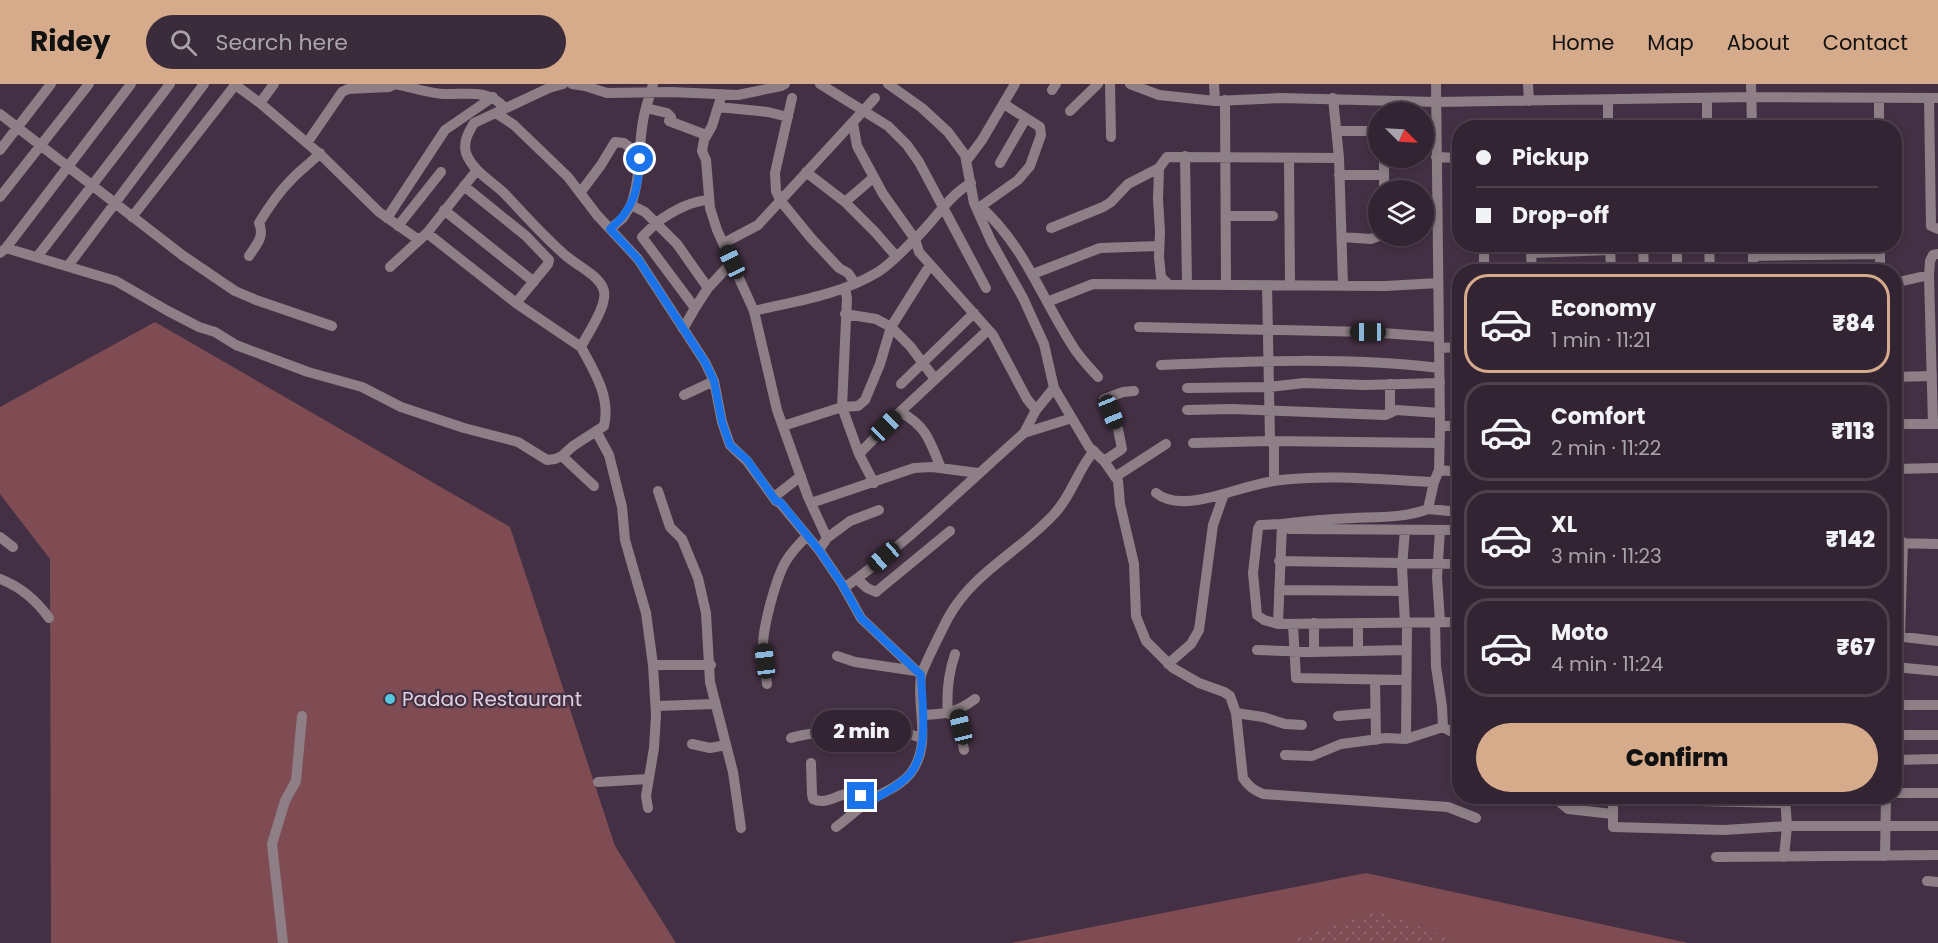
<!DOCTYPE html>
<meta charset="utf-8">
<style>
:root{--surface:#332433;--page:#3b2c3b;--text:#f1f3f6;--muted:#a9a4ac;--line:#4e414e;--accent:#d6ab8b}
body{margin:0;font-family:Poppins,sans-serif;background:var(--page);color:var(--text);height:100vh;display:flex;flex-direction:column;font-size:22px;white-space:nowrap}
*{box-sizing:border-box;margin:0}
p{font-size:20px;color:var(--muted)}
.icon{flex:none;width:33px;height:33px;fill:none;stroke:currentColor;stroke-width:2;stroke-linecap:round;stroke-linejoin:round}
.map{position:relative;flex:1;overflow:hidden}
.drawer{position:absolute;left:1452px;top:180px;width:450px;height:540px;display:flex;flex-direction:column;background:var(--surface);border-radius:24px;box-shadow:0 3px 9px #0003,0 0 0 2px var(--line)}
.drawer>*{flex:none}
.hud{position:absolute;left:1452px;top:36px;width:450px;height:132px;border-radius:24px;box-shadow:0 3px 9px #0003,0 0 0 2px var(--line);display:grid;align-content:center;height:132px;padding:0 24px;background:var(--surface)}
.needle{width:39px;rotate:114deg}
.buttons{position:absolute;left:1368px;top:18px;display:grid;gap:12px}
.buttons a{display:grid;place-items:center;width:66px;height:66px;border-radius:50%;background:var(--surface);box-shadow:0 3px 9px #0003,0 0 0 2px var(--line);font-size:30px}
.end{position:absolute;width:27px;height:27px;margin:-14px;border:8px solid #1a73e8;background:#fff;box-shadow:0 0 0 3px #fff}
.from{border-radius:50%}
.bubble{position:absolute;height:42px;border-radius:21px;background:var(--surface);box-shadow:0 3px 9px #0003,0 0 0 2px var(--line);font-size:20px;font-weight:800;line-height:42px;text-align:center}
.car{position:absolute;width:18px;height:36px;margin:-18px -9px;border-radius:8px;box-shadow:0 0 4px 2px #0007;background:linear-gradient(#222 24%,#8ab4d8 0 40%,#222 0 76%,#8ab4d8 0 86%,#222 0)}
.hud b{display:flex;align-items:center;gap:21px;height:57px;font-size:22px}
.hud b+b{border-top:2px solid var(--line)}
.hud i{width:15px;height:15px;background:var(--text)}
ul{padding:10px 0 0;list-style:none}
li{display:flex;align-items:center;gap:18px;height:99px;margin:0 12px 9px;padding:0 12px;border:3px solid var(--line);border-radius:24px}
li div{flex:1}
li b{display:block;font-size:22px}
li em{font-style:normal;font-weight:800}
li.on{border-color:var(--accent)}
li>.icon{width:54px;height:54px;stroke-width:1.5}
.primary-button{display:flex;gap:12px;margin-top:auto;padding:12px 24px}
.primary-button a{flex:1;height:69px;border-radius:36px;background:var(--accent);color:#111;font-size:24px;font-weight:800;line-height:69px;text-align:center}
header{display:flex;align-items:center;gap:36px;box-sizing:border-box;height:84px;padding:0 30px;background:var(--accent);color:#111}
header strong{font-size:28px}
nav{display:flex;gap:33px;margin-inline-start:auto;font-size:21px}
.search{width:420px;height:54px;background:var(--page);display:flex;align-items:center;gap:15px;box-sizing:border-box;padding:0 21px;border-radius:33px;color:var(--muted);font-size:22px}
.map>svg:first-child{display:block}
.grass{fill:#7f4c53}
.park{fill:url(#park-dots)}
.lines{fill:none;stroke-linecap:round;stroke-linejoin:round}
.minor{stroke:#8d7f85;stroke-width:10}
.route{stroke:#1a73e8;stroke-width:8}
.poi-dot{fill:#56c9e0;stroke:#443044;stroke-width:2}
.labels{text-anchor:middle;stroke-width:4.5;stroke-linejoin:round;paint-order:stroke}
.poi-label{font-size:20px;fill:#dfd2df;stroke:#443044;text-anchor:start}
</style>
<header>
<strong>Ridey</strong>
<div class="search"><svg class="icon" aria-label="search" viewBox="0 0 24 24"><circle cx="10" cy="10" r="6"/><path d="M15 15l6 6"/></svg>Search here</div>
<nav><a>Home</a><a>Map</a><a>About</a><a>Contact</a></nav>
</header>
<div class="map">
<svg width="1938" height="859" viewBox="0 0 1938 859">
<defs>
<pattern id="park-dots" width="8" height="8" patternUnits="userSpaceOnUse" patternTransform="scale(1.5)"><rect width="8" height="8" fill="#7f4c53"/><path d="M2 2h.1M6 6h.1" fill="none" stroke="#91656b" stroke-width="1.8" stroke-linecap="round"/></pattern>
</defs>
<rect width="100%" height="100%" fill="#443044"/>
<!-- grass -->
<path class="grass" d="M155,238L510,443L615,762L676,859H51L50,475L0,410V323Z
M1366,789L1688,859H1011Z"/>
<!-- park -->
<path class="park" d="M1376,827L1464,859H1281Z"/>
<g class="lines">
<!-- minor -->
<path class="minor" d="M234,0L260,19L321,71L379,128L416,154H421
M572,0L585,2L607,9L671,8L738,11L781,2L785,0
M653,0C650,12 645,24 643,37C638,65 641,93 631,121L645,128L656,139C671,128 689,117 709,116
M820,0L888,42L907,61L919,78L986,204
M888,0L922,24L948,48L965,71L974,119L991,157L1023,214L1044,260L1054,304L1089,363L1104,377L1118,397L1120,420L1134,480L1136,532L1146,557L1173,584L1199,599L1224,608L1230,612L1236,629L1263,633L1285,640L1302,641
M1110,0L1111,53
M1130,0L1159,11L1215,17L1281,14L1436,18L1752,13L1938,14
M1214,0L1215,17
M1436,0L1440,342L1439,386L1434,398L1428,425C1405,434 1377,433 1353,434C1329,435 1305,437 1282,440L1278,540L1460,538
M1528,0L1529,17
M1751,0L1752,44
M1052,6L1056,0
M722,10L712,42L704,56L702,67L706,76L710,124L717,146L754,227L777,326L808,413L827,454L819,466L842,500L861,534L921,591
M792,14L775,89L776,107L780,116L811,154L839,184L848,189L855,199
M1333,14L1339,74L1343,201
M1707,14V44
M1879,14V44
M1929,14L1931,142L1938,145
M1225,16L1226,200
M1608,16V44
M260,19L274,0
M718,23L768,28L788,33
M646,24L667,29L671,33L669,37L706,51
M1070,27L1098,0
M496,29L514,41L568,93L597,131L638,175L705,278L714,297L722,338L730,361L747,377L776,417L780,419L819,466
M0,30L182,171L235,207L256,216L332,242
M853,39L857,62L883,110L915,155L919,168L993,251L1027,315L1036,326
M1336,47H1378
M307,59L342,8L348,5L389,3L395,0C411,3 427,9 443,10C467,11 487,4 505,24
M0,66L51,0
M1185,72L1187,201
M1436,73L1460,74
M1289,74L1290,201
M1384,74V106
M967,76L982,56L1015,0
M1000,79L1026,34
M806,88L845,118L874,93
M1339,91H1384
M464,102L526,152L549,176L548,180L516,219
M580,109L601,81L615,58L624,59L640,71
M0,113L89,0
M845,118L875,148L896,172
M981,123C1025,163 1041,213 1072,261C1079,273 1089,283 1098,293
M977,125L1018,96L1030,82L1041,51L1040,43L1004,20
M444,126L534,198
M1226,132H1273
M132,133L236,0
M387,134L445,46L493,13
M656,139L677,160L708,204L695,224L642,153Z
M398,142L441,88
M1051,144L1103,123L1111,118L1128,100L1159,84
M610,145L623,134L631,121
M427,149L516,219L581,263C588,249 610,218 603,204C597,190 576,181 565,171C543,152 524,130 504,109C491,97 472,86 466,69C463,58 468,49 474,39L549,4L563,0
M1342,153L1371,155L1379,152
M724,159L758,141L875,14
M1484,160V188
M1643,160L1644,188
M1677,160V188
M1709,160L1710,188
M1753,160V188
M1880,160V188
M1610,161L1611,188
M6,164L116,197L168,227L199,243L215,248L236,261L308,288L362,303L401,323L464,344L518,358L547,376L555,375L562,372L573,362L604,342C611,313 594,287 581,263
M1484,164L1531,165V169
M0,169L6,164L131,0
M249,172C256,161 265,153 259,139C268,124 278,109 291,96C300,86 311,79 320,69
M1753,172L1880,170
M37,173L170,0
M930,181L891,243L910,262L935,295
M68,182L204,0
M390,183L427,149L477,86
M1532,188L1531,169L1610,166
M1033,190L1100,164L1159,162
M1894,199L1929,191
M1169,201L1161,193L1159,173L1160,148L1158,115L1159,84L1167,73L1339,74
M1267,201L1270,357L1439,359
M708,204L732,178
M845,204L847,214L842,323L859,370
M1047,218L1093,200L1385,202L1438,199
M754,227C796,217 840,211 878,188C891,180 904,165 916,154C935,136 948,112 971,99
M1139,243L1368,248L1438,253
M683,245L695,224
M1439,264L1460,263
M1161,281C1254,277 1347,273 1439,284
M1894,293L1932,292
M901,300L974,229
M1054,304L1036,326L1024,349L1072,334
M1187,304L1269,303L1304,299L1366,301L1440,299
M684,311L714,297
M1187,326L1231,325L1385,331L1390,329V300
M900,328C927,342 930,358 941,384
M1390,329L1396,326L1440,329
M1894,340H1938
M1933,340L1929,191L1930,177L1933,171L1938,170
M783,342L842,323L858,322L865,316L880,280L891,243L876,235L845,230
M1440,342H1460
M596,347L609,371L622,423L625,456L646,529L653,581L656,631L654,664L646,712L648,724
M1193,359L1270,357
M562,372L594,402
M1104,377L1122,365L1118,345L1104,315L1123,308L1134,307
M1894,385L1938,384
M1439,386L1460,388
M1115,393L1166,360
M1274,397V358
M874,399L859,370L900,328L988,246
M658,407L670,443L682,455L698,494L706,529L710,598L733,688L741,744
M1156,409C1173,423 1203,416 1223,410C1241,405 1262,398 1281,396C1331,390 1384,396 1434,398
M774,413L801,392
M811,419L914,384L932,383L978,389
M1428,425L1460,428
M1289,445L1460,446
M1405,446L1402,483L1405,539
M0,453L13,463
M827,454L850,437L879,426
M1894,459L1938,460
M1279,477L1460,480
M0,495C21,503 36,516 49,534
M857,495L867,504L876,508L950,447
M844,504C908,458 965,401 1024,349
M1279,506L1403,507
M1435,538L1436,583L1442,622L1443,643L1450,647L1460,646
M1440,538L1437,493L1440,446
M1314,539V568
M1358,539V567
M1278,540L1264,536L1257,531L1253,489L1258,445L1260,441L1282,440
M1293,540L1296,594L1406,596
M1895,552L1938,557
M1900,552L1903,458
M1257,566L1312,568L1406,566
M837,572L855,578L916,587
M1168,580L1191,560L1199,546L1213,441L1224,410
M653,581H711
M1894,583L1938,587
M1375,596L1376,656
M767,600C766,588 763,575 763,562C763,542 776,494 786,477C792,467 799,460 807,452
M1894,621H1938
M657,622L715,620
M957,626L964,666
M1236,629L1243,694C1249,703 1254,706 1263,710L1448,723L1476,734
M948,630C946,608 948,591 955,570
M923,631C946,630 956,629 975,615
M1338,632L1375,629
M1894,651H1938
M791,654C799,651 806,651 814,649C854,639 883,641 922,654
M1406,655L1443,643
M692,660L710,664L726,661
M1285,671L1312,672L1341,660L1386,654L1406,655L1407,539
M1894,676L1938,675
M811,679L812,710L813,715C825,721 835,712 846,710C855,709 863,713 870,717
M598,698L648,695
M1894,709H1938
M1557,712V716L1568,725L1613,730
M1610,712L1613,715V743L1724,746L1787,742H1938
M1613,712V715L1784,719
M836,743C846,736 855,727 865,720C879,709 899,704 910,690C933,661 916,624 921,592C923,583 943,544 948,534C974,487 1021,467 1055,429C1072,411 1078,385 1094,367
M1885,772L1886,712
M1716,773L1938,771
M1784,773L1787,742L1785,713
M1927,797L1938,798
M283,859L272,760L285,717L296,697L302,632"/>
</g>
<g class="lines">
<!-- route -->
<path class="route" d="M640,75C638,106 634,125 610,145L638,175L705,278L714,297L722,338L730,361L747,376L776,417L780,418L819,466L842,500L861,534L921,591C922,620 930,668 909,691C899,702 883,710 870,717L861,712"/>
</g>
<!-- markers -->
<circle class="poi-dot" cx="390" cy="615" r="6"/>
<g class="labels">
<!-- poi labels -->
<g class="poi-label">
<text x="402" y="622">Padao Restaurant</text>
</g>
</g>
</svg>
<div class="buttons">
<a><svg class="needle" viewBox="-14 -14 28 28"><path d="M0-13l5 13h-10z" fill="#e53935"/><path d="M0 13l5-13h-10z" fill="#a9a4ac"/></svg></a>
<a><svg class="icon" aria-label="layers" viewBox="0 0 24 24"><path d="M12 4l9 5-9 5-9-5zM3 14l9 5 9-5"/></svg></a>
</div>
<i class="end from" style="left:640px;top:75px"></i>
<i class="end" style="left:861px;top:712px"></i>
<div class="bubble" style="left:812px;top:626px;width:99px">2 min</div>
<i class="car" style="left:732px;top:178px;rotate:335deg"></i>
<i class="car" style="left:1368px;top:248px;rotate:270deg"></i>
<i class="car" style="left:1111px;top:328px;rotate:158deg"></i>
<i class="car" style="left:886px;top:342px;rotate:45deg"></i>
<i class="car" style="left:884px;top:473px;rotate:229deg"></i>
<i class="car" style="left:765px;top:577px;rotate:353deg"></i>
<i class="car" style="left:961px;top:643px;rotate:346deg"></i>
<div class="hud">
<b><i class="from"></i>Pickup</b>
<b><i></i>Drop-off</b>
</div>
<section class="drawer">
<ul>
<li class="on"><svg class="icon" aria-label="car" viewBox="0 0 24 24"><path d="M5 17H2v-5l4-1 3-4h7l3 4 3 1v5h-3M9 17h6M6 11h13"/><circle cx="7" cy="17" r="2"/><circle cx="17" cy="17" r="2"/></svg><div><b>Economy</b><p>1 min · 11:21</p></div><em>₹84</em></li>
<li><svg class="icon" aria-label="car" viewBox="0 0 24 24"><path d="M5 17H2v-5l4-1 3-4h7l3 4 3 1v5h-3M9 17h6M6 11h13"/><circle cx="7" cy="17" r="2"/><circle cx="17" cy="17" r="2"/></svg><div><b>Comfort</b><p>2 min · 11:22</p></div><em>₹113</em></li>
<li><svg class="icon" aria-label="car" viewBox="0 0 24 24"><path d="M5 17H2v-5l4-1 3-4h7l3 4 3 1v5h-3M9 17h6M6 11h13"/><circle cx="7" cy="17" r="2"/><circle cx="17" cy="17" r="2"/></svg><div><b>XL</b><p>3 min · 11:23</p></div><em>₹142</em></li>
<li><svg class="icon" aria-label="car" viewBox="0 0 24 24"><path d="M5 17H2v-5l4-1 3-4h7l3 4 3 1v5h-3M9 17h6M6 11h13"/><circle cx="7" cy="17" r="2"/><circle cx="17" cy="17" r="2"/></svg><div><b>Moto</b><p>4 min · 11:24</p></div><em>₹67</em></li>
</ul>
<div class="primary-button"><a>Confirm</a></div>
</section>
</div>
